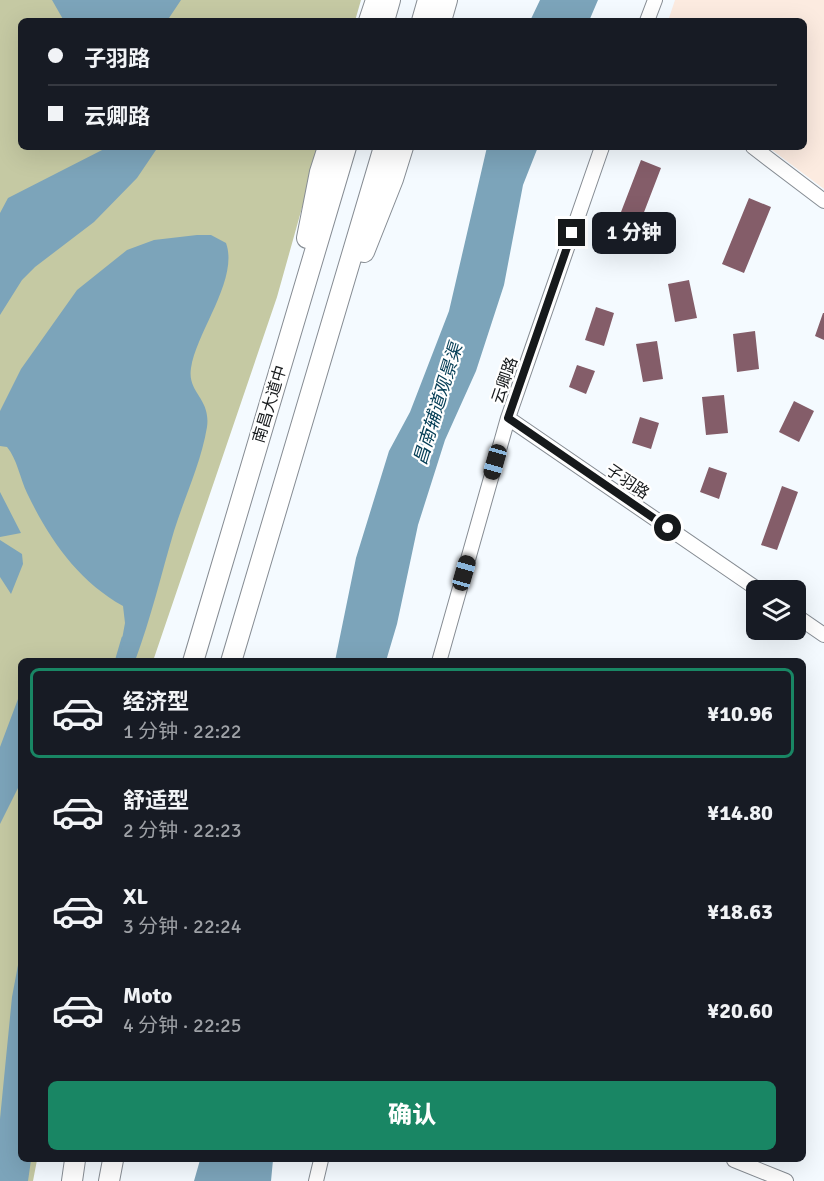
<!DOCTYPE html>
<html lang="zh">
<meta charset="utf-8">
<style>
:root{--surface:#171b24;--page:#20242c;--text:#f1f3f6;--muted:#9ea1a6;--line:#363941;--accent:#198664}
body{margin:0;font-family:Signika,"Noto Sans SC",sans-serif;background:var(--page);color:var(--text);height:100vh;display:flex;flex-direction:column;font-size:22px;white-space:nowrap}
*{box-sizing:border-box;margin:0}
p{font-size:20px;color:var(--muted)}
.icon{flex:none;width:33px;height:33px;fill:none;stroke:currentColor;stroke-width:2;stroke-linecap:round;stroke-linejoin:round}
.map{position:relative;flex:1;overflow:hidden}
.sheet{position:absolute;left:18px;top:658px;width:788px;height:504px;display:flex;flex-direction:column;background:var(--surface);border-radius:9px;box-shadow:0 6px 24px #0002}
.sheet>*{flex:none}
.hud{position:absolute;left:18px;top:18px;width:789px;height:132px;border-radius:9px;box-shadow:0 6px 24px #0002;display:grid;align-content:center;height:132px;padding:0 30px;background:var(--surface)}
.controls{position:absolute;left:746px;top:580px;display:grid;gap:12px}
.controls a{display:grid;place-items:center;width:60px;height:60px;border-radius:9px;background:var(--surface);box-shadow:0 6px 24px #0002;font-size:30px}
.end{position:absolute;width:27px;height:27px;margin:-14px;border:8px solid #16191b;background:#fff;box-shadow:0 0 0 3px #fff}
.from{border-radius:50%}
.bubble{position:absolute;height:42px;border-radius:9px;background:var(--surface);box-shadow:0 6px 24px #0002;font-size:20px;font-weight:800;line-height:42px;text-align:center}
.car{position:absolute;width:18px;height:36px;margin:-18px -9px;border-radius:8px;box-shadow:0 0 4px 2px #0007;background:linear-gradient(#222 24%,#8ab4d8 0 40%,#222 0 76%,#8ab4d8 0 86%,#222 0)}
.hud b{display:flex;align-items:center;gap:21px;height:57px;font-size:22px}
.hud b+b{border-top:2px solid var(--line)}
.hud i{width:15px;height:15px;background:var(--text)}
ul{padding:10px 0 0;list-style:none}
li{display:flex;align-items:center;gap:18px;height:90px;margin:0 12px 9px;padding:0 18px;border:3px solid transparent;border-radius:9px}
li div{flex:1}
li b{display:block;font-size:22px}
li em{font-style:normal;font-weight:800}
li.selected{border-color:var(--accent)}
li>.icon{width:54px;height:54px;stroke-width:1.5}
.primary-button{display:flex;gap:12px;margin-top:auto;padding:12px 30px}
.primary-button a{flex:1;height:69px;border-radius:9px;background:var(--accent);color:#fff;font-size:24px;font-weight:800;line-height:69px;text-align:center}
.map>svg:first-child{display:block}
.medical{fill:#fcebe0}
.green{fill:#c5c9a3}
.water{fill:#7ca4ba}
.lines{fill:none;stroke-linecap:round;stroke-linejoin:round}
.stream{stroke:#7ca4ba;stroke-width:3}
.building{fill:#845d69}
.minor-casing{stroke:#868c93;stroke-width:16}
.highway-casing{stroke:#868c93;stroke-width:22}
.minor{stroke:#fff;stroke-width:14}
.highway{stroke:#fff;stroke-width:20}
.route{stroke:#16191b;stroke-width:8}
.labels{text-anchor:middle;stroke-width:4.5;stroke-linejoin:round;paint-order:stroke}
.street-label{font-size:16px;fill:#16191b;stroke:#fff}
.water-label{font-size:18px;font-style:italic;fill:#033c54;stroke:#fff}
</style>
<div class="map">
<svg width="824" height="1181" viewBox="0 0 824 1181">
<rect width="100%" height="100%" fill="#f4faff"/>
<!-- medical -->
<path class="medical" d="M675,0H824V189L768,147H804V21H668Z"/>
<!-- green -->
<path class="green" d="M0,0H361L355,21H21V147H319L277,297L153,661L21,662V1160H37L33,1181H0Z"/>
<!-- water -->
<path class="water" d="M52,0H181L167,21H64Z
M540,0H598L589,21H530Z
M108,147H158L137,178L94,222L35,267L22,280L0,315V213L8,198Z
M487,147H538L523,185L504,285L476,371L445,440L418,525L397,624L386,661H335L356,558L389,451L410,412L449,311Z
M197,235H211L226,243C239,279 197,331 191,368C187,393 211,398 207,427C201,463 185,496 174,531C161,575 151,618 135,661H118L125,623L123,606C78,581 49,539 27,493C20,478 17,459 7,447L0,446V411L21,369L77,290L127,250L154,240Z
M0,492L21,533L0,537Z
M0,540L22,554L23,564L11,594L0,577Z
M21,691V782L0,824V747Z
M21,949V1160H31L28,1181H0V1119L12,997Z
M200,1160H273L271,1181H194Z"/>
<g class="lines">
<!-- stream -->
<path class="stream" d="M116,662L123,638"/>
</g>
<!-- building -->
<path class="building" d="M641,160L661,168L636,233L616,225Z
M749,198L771,207L744,273L722,264Z
M689,280L697,318L675,322L668,284Z
M596,307L614,313L604,346L585,340Z
M823,313H824V340L815,336Z
M755,331L759,369L737,372L733,334Z
M657,341L663,379L643,382L636,344Z
M577,365L595,371L586,394L569,387Z
M724,395L728,433L706,435L702,397Z
M794,401L814,411L799,442L779,432Z
M640,417L659,423L651,449L632,443Z
M709,467L727,473L719,499L700,492Z
M782,486L798,492L777,550L761,545Z"/>
<g class="lines">
<!-- minor casing -->
<g class="minor-casing">
<path id="minor" d="M647,21L655,0
M753,147L824,201
M508,418L760,591
M795,615L824,635
M439,662L508,418L602,147
M734,1160L786,1181
M316,1181L321,1160"/>
</g>
<!-- highway casing -->
<g class="highway-casing">
<path id="highway" d="M369,21L376,0
M384,21L390,0
M422,21L428,0
M441,21L447,0
M307,238L320,172L328,147
M364,252L393,179L403,147
M193,662L346,147
M231,662L384,147
M72,1181L75,1160
M109,1181L113,1160"/>
</g>
<!-- minor -->
<use href="#minor" class="minor"/>
<!-- highway -->
<use href="#highway" class="highway"/>
</g>
<g class="lines">
<!-- route -->
<path class="route" d="M572,233L508,418L668,528"/>
</g>
<g class="labels">
<!-- street labels -->
<g class="street-label">
<text transform="translate(504 380) rotate(-71)" y="6">云卿路</text>
<text transform="translate(269 404) rotate(-73)" y="6">南昌大道中</text>
<text transform="translate(628 481) rotate(34)" y="6">子羽路</text>
</g>
<!-- water labels -->
<g class="water-label">
<text transform="translate(438 404) rotate(-73)" y="6">昌南辅道观景渠</text>
</g>
</g>
</svg>
<div class="controls">
<a><svg class="icon" aria-label="layers" viewBox="0 0 24 24"><path d="M12 4l9 5-9 5-9-5zM3 14l9 5 9-5"/></svg></a>
</div>
<i class="end from" style="left:668px;top:528px"></i>
<i class="end" style="left:572px;top:233px"></i>
<div class="bubble" style="left:592px;top:212px;width:84px">1 分钟</div>
<i class="car" style="left:495px;top:462px;rotate:196deg"></i>
<i class="car" style="left:464px;top:573px;rotate:16deg"></i>
<div class="hud">
<b><i class="from"></i>子羽路</b>
<b><i></i>云卿路</b>
</div>
<section class="sheet">
<ul>
<li class="selected"><svg class="icon" aria-label="car" viewBox="0 0 24 24"><path d="M5 17H2v-5l4-1 3-4h7l3 4 3 1v5h-3M9 17h6M6 11h13"/><circle cx="7" cy="17" r="2"/><circle cx="17" cy="17" r="2"/></svg><div><b>经济型</b><p>1 分钟 · 22:22</p></div><em>¥10.96</em></li>
<li><svg class="icon" aria-label="car" viewBox="0 0 24 24"><path d="M5 17H2v-5l4-1 3-4h7l3 4 3 1v5h-3M9 17h6M6 11h13"/><circle cx="7" cy="17" r="2"/><circle cx="17" cy="17" r="2"/></svg><div><b>舒适型</b><p>2 分钟 · 22:23</p></div><em>¥14.80</em></li>
<li><svg class="icon" aria-label="car" viewBox="0 0 24 24"><path d="M5 17H2v-5l4-1 3-4h7l3 4 3 1v5h-3M9 17h6M6 11h13"/><circle cx="7" cy="17" r="2"/><circle cx="17" cy="17" r="2"/></svg><div><b>XL</b><p>3 分钟 · 22:24</p></div><em>¥18.63</em></li>
<li><svg class="icon" aria-label="car" viewBox="0 0 24 24"><path d="M5 17H2v-5l4-1 3-4h7l3 4 3 1v5h-3M9 17h6M6 11h13"/><circle cx="7" cy="17" r="2"/><circle cx="17" cy="17" r="2"/></svg><div><b>Moto</b><p>4 分钟 · 22:25</p></div><em>¥20.60</em></li>
</ul>
<div class="primary-button"><a>确认</a></div>
</section>
</div>
